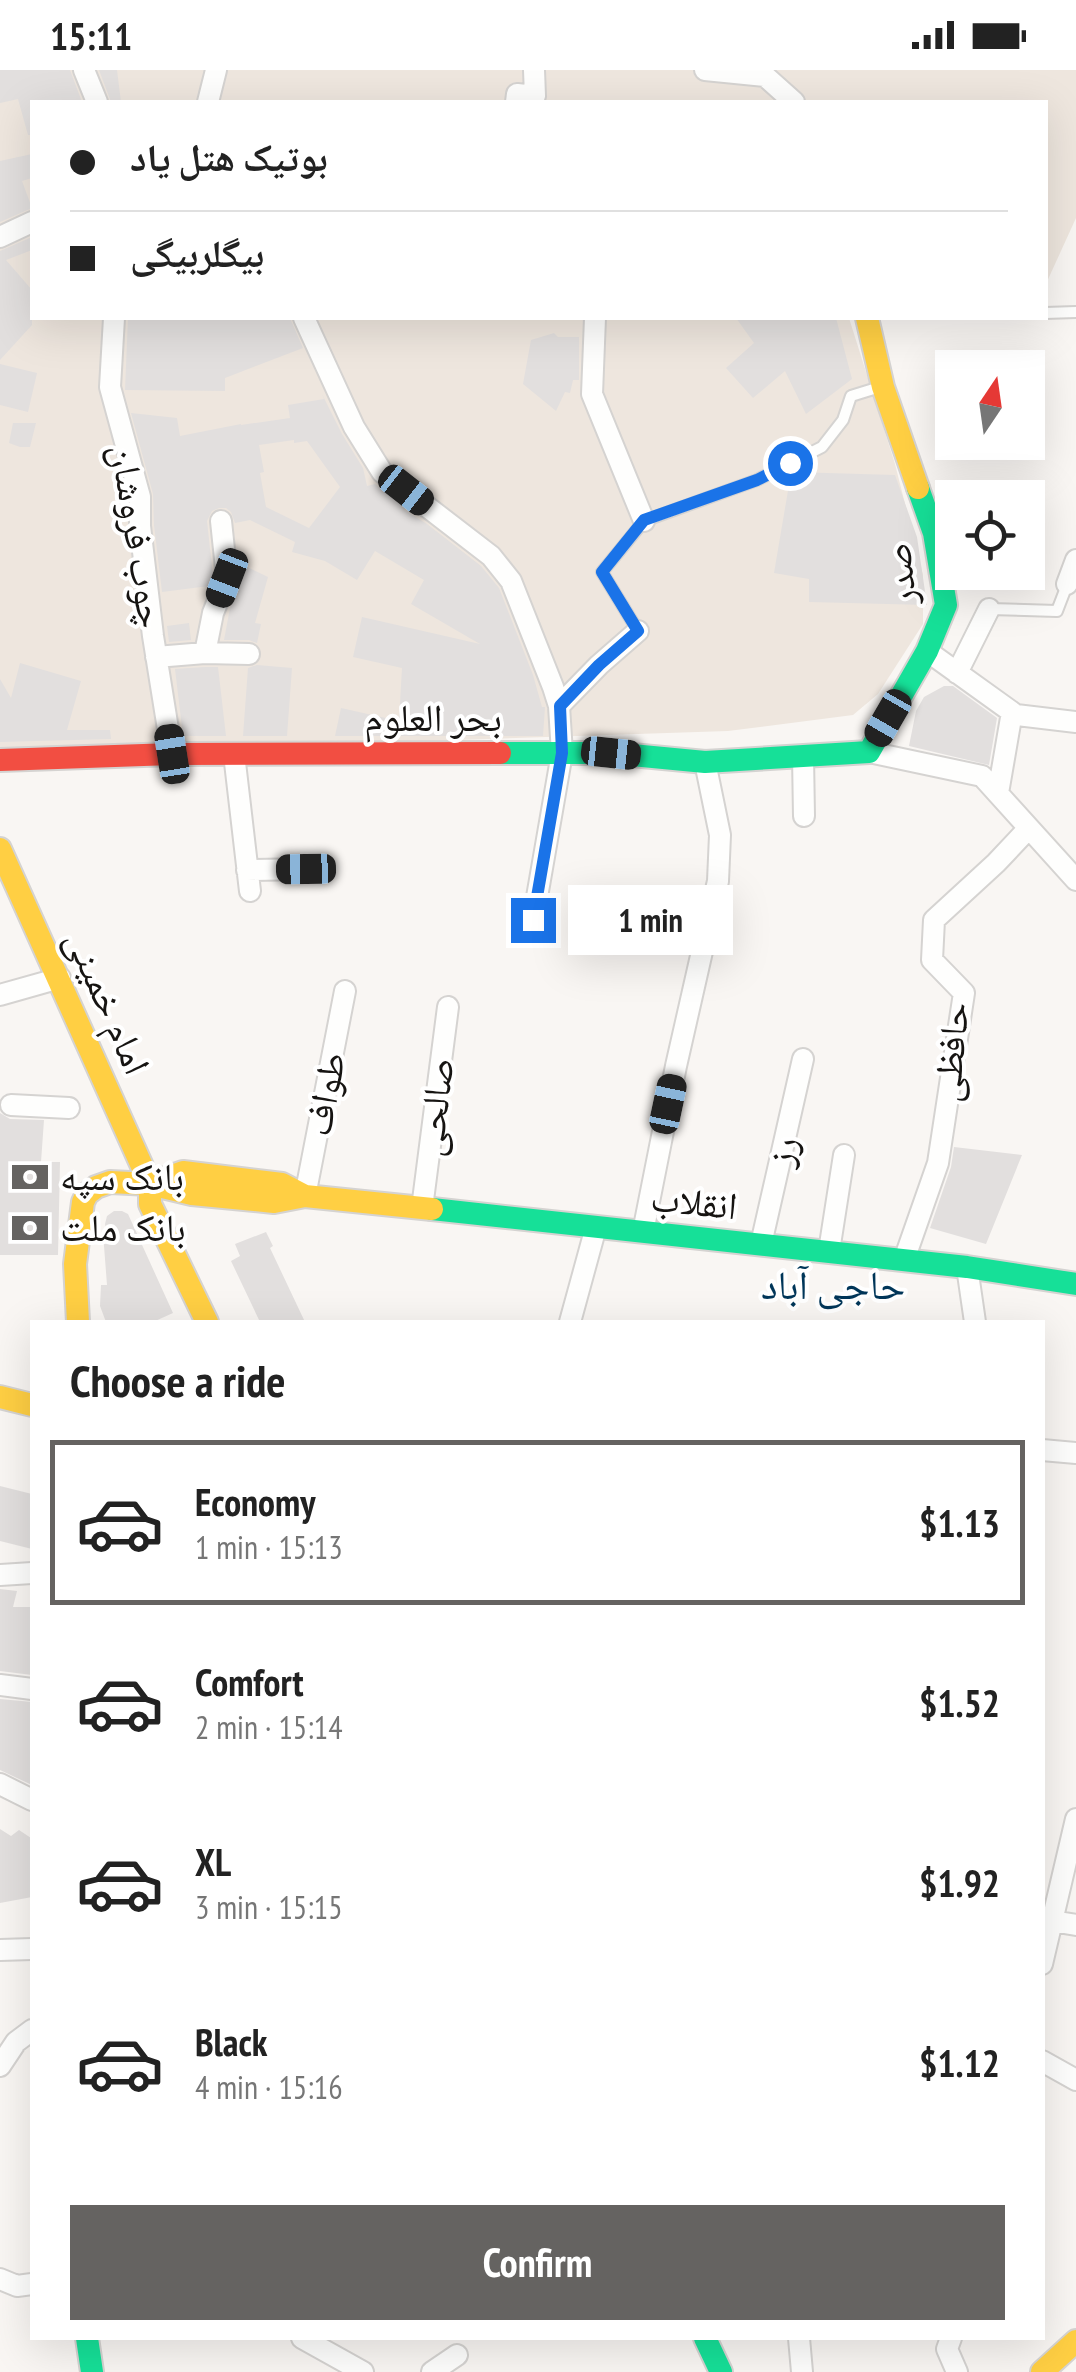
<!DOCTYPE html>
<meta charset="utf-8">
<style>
:root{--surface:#fff;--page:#f6f6f6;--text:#222;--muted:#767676;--line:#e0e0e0;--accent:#656361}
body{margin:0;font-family:"PT Sans Narrow","Noto Naskh Arabic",sans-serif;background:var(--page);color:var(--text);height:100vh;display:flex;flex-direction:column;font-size:38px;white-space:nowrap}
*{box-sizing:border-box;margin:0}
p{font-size:32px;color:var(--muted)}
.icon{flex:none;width:55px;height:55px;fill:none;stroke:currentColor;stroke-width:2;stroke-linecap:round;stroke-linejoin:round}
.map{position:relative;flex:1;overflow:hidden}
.panel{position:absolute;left:30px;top:1250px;width:1015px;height:1020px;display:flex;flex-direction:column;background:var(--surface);border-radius:0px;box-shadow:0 10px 40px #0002}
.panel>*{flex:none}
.banner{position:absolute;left:30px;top:30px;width:1018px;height:220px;border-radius:0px;box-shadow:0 10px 40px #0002;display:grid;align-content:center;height:220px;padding:0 40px;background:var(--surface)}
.needle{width:65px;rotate:13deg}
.buttons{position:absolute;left:935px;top:280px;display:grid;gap:20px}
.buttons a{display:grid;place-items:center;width:110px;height:110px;border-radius:0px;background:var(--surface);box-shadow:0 10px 40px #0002;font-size:50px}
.end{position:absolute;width:45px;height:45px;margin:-22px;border:12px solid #1a73e8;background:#fff;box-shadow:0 0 0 5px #fff}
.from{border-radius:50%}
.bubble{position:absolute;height:70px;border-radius:0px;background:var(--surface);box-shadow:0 10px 40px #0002;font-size:32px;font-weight:600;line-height:70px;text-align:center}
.car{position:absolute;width:30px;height:60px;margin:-30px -15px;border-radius:12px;box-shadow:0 0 8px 2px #0007;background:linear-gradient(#222 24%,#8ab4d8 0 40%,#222 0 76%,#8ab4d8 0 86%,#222 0)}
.banner b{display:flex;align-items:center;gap:35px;height:95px;font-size:38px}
.banner b+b{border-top:2px solid var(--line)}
.banner i{width:25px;height:25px;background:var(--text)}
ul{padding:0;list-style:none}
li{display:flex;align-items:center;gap:30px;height:165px;margin:0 20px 15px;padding:0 20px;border:5px solid transparent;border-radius:0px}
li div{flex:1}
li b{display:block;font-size:38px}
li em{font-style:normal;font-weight:600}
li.selected{border-color:var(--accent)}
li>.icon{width:90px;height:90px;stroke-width:1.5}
h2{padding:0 40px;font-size:45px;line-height:120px}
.primary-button{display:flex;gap:20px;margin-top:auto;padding:20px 40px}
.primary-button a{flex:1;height:115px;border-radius:0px;background:var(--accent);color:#fff;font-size:40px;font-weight:600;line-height:115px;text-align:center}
.status{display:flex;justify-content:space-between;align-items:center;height:70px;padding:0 50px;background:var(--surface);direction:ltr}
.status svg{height:28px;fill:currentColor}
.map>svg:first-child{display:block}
.built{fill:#eee6de}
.building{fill:#e2dfde;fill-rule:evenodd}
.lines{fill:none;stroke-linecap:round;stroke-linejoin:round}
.lane-casing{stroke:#d5d3d1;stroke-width:14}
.street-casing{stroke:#d5d3d1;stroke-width:24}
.fast-casing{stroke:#d5d3d1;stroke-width:26}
.slow-casing{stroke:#d5d3d1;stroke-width:26}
.jam-casing{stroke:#d5d3d1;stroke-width:26}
.lane{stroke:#fefefd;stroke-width:10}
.street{stroke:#fefefd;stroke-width:20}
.fast{stroke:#16e098;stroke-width:22}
.slow{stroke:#ffcf43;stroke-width:22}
.jam{stroke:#f24e42;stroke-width:22}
.route{stroke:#1a73e8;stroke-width:12}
.labels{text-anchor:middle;stroke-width:8;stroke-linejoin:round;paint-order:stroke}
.street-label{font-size:38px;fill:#161412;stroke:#fff}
.poi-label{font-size:38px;fill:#161412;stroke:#fff;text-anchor:start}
.neighbourhood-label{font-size:40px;fill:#003659;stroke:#fff}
</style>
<div class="status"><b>15:11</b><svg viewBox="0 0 49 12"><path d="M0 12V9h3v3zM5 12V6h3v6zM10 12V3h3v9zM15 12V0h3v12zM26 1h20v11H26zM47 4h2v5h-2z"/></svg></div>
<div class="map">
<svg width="1076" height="2302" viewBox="0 0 1076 2302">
<rect width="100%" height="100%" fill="#f9f6f3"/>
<!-- built -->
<path class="built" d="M0,0H1076V148L1045,216V32H32V248H849L895,394L923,505V554L878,624L853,645L728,661L0,685Z"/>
<!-- building -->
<path class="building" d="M0,0H70L82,32H32V65H28L18,29L0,33Z
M99,0H117L121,32H111Z
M32,84V108L22,111L32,138L0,152V91Z
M32,167V180L6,190L32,220V255L0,290V181Z
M128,248H290L303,278L225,308V321L125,320Z
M736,248H836L852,309L806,344L785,301L753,328L726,298L754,273Z
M554,263L558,267H579V310H573L570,323L565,322L556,341L523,314L531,270Z
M0,294L37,303L28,342L0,335Z
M322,324L342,364L363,398L367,416L375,414L406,438L404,440L427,454L481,496L499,518L533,605L542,637H545L543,666H335L341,638L399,651L402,598L353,587L362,547L480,574L411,534L424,510L375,481L357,510L325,491L292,482L295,472L250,450L235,453L231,442L226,438H219L212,441L207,451L213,506L209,516L162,522L154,455L153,424L131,343L177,348L180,366L241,354V355L290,348L288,335L324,329ZM294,370V373L307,371L340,417L309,458L266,437L260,403L264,402L259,375Z
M13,353H36L30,377H20L9,373Z
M793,402L895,405L917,467L927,535L809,532V509L774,503L791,403Z
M239,493L268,507L255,553L261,554L257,573L249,570H224L230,538L240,512Z
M189,553L191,570L169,572L167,556Z
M20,593L81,611L67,660H110L111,669L0,672V609L11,628Z
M257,595L292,598L287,666H243L248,598Z
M205,597H218L226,666H183L175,599Z
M944,616H953L997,648L989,695L909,676L916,641L924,627Z
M0,1043L10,1049L44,1050L41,1092H60L58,1185H0Z
M954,1077L1022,1085L986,1174L930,1158L951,1097Z
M114,1141H122L128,1144L173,1243L153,1252H106L100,1236L101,1215H107L103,1163L106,1160L105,1154L107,1146Z
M266,1162L273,1176L270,1178L305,1252H260L231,1191L240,1186L235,1174Z
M0,1416L32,1424V1479L0,1471Z
M0,1519L17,1521L13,1537H32V1605L0,1601Z
M0,1629L32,1632V1715L0,1700Z
M0,1759L11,1766L19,1760L31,1768L32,1827L0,1833Z"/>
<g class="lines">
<!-- lane casing -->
<g class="lane-casing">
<path id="lane" d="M1045,243L1076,242
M989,539L1057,541L1067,515
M638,561L602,502L644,451L757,410L822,377L843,350L851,326L880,317"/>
</g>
<!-- street casing -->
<g class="street-casing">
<path id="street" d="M84,0L97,32
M705,0L765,6L794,32
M208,32L216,0
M516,32L517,24L535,26L534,0
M0,167L32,152
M114,248L110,317L140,427V456L153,566L172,684
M304,248L354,357L382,402L491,486L511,511L553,617L559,636L562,683L533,850
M595,248L592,324L644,451
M1067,514L1076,490
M927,581L1016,645L1076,652
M205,583L213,543L227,508L221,451
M156,587L205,583L249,584
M957,603L989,539
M559,636L599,595L638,561
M869,682L982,706L1076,810
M234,684L250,821
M803,686L804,746
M998,723L1012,642
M247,800L306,799
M0,925L60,908
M11,1035L69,1038
M305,1126L345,921
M422,1138L448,937
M643,1162L676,996L718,811L720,765L705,692
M761,1174L803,989
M829,1181L844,1085
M904,1190L938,1093L964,923L932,890L934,850L996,793L1029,758
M967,1197L975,1252
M570,1252L596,1157
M1042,1380L1076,1383
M0,1505L32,1503
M0,1615L32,1619
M0,1714L32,1730
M1052,1851L1076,1855
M0,1880L32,1879
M1042,1894L1076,1749
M1042,1991L1076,2010
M0,1996L16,1972L32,1960
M0,2209L17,2216L32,2214
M302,2268L363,2302
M799,2268L802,2302
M951,2268L947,2279L957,2302
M432,2302L457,2285"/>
</g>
<!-- fast casing -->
<g class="fast-casing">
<path id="fast" d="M500,683H611L705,692L869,682L927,581L946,535L934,463L918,418
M432,1139L967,1197L1076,1214
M87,2268L92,2302
M705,2268L721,2302"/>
</g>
<!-- slow casing -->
<g class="slow-casing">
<path id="slow" d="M867,248L883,317L918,418
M0,779L150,1114V1134L207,1252
M152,1113L183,1102L282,1114L305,1126
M78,1252L75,1194L83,1132L87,1124L96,1117L110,1112L150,1114L192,1124L274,1132L305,1126L432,1139
M0,1327L32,1335
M1042,2302L1076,2271"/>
</g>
<!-- jam casing -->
<g class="jam-casing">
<path id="jam" d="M0,690L172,684L500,683"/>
</g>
<!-- lane -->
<use href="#lane" class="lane"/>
<!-- street -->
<use href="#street" class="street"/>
<!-- fast -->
<use href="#fast" class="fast"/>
<!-- slow -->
<use href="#slow" class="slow"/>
<!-- jam -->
<use href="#jam" class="jam"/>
</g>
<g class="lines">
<!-- route -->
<path class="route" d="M533,850L562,683L560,636L599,595L638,561L602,502L644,450L757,410L790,393"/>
</g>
<!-- icons -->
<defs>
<g id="bank-bare" transform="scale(3)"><path d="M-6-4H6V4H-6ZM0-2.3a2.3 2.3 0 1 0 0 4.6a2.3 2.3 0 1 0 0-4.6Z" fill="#656361" stroke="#fff" stroke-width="2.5" paint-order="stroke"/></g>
</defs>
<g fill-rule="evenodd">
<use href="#bank-bare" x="30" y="1107"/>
<use href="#bank-bare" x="30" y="1158"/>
</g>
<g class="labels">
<!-- street labels -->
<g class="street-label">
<text transform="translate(138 466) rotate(81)" y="13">چوب فروشان</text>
<text transform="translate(900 504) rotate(-96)" y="13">صدر</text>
<text x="433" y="661">بحر العلوم</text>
<text transform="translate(108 932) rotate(66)" y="13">امام خمینی</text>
<text transform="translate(951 982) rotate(-84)" y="13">حافظی</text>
<text transform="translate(325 1024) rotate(-79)" y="13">طواف</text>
<text transform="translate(435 1037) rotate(-83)" y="13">صالحی</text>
<text transform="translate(782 1081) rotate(-77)" y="13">رز</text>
<text transform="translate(694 1132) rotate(6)" y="13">انقلاب</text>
</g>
<!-- poi labels -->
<g class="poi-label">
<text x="60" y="1120">بانک سپه</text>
<text x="60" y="1171">بانک ملت</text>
</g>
<!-- neighbourhood labels -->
<g class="neighbourhood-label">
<text x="833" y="1229">حاجی آباد</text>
</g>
</g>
</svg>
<div class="buttons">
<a><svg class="needle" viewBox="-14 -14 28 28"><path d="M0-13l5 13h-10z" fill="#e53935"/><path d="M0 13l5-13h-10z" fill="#767676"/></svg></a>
<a><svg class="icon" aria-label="locate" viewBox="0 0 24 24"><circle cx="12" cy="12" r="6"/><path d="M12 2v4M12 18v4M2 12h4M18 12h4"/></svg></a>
</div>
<i class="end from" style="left:790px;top:393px"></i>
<i class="end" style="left:533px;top:850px"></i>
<div class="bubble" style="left:568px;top:815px;width:165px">1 min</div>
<i class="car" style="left:406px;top:420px;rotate:128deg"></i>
<i class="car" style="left:227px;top:508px;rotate:201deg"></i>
<i class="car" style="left:888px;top:648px;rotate:210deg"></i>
<i class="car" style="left:611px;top:683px;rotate:96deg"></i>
<i class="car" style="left:172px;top:684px;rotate:351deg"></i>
<i class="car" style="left:306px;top:799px;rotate:269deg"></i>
<i class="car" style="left:668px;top:1034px;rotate:12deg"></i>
<div class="banner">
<b><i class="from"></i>بوتیک هتل یاد</b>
<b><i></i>بیگلربیگی</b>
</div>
<section class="panel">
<h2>Choose a ride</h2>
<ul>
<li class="selected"><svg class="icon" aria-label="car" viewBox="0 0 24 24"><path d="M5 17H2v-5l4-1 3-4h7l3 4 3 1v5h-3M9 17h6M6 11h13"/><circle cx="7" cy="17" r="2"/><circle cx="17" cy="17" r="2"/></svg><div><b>Economy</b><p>1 min · 15:13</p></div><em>$1.13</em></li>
<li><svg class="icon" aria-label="car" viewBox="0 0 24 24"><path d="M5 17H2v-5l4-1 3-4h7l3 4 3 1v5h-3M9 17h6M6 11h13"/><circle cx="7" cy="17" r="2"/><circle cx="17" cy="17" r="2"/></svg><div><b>Comfort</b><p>2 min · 15:14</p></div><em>$1.52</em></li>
<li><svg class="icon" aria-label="car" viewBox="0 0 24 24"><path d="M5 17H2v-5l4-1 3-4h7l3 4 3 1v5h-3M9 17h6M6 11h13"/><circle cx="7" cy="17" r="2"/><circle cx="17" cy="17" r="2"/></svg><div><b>XL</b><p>3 min · 15:15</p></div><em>$1.92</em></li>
<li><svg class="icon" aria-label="car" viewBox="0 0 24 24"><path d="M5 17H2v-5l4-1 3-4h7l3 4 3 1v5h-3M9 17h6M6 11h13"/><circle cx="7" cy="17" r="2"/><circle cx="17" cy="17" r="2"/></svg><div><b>Black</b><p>4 min · 15:16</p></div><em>$1.12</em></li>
</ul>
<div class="primary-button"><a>Confirm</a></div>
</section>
</div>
